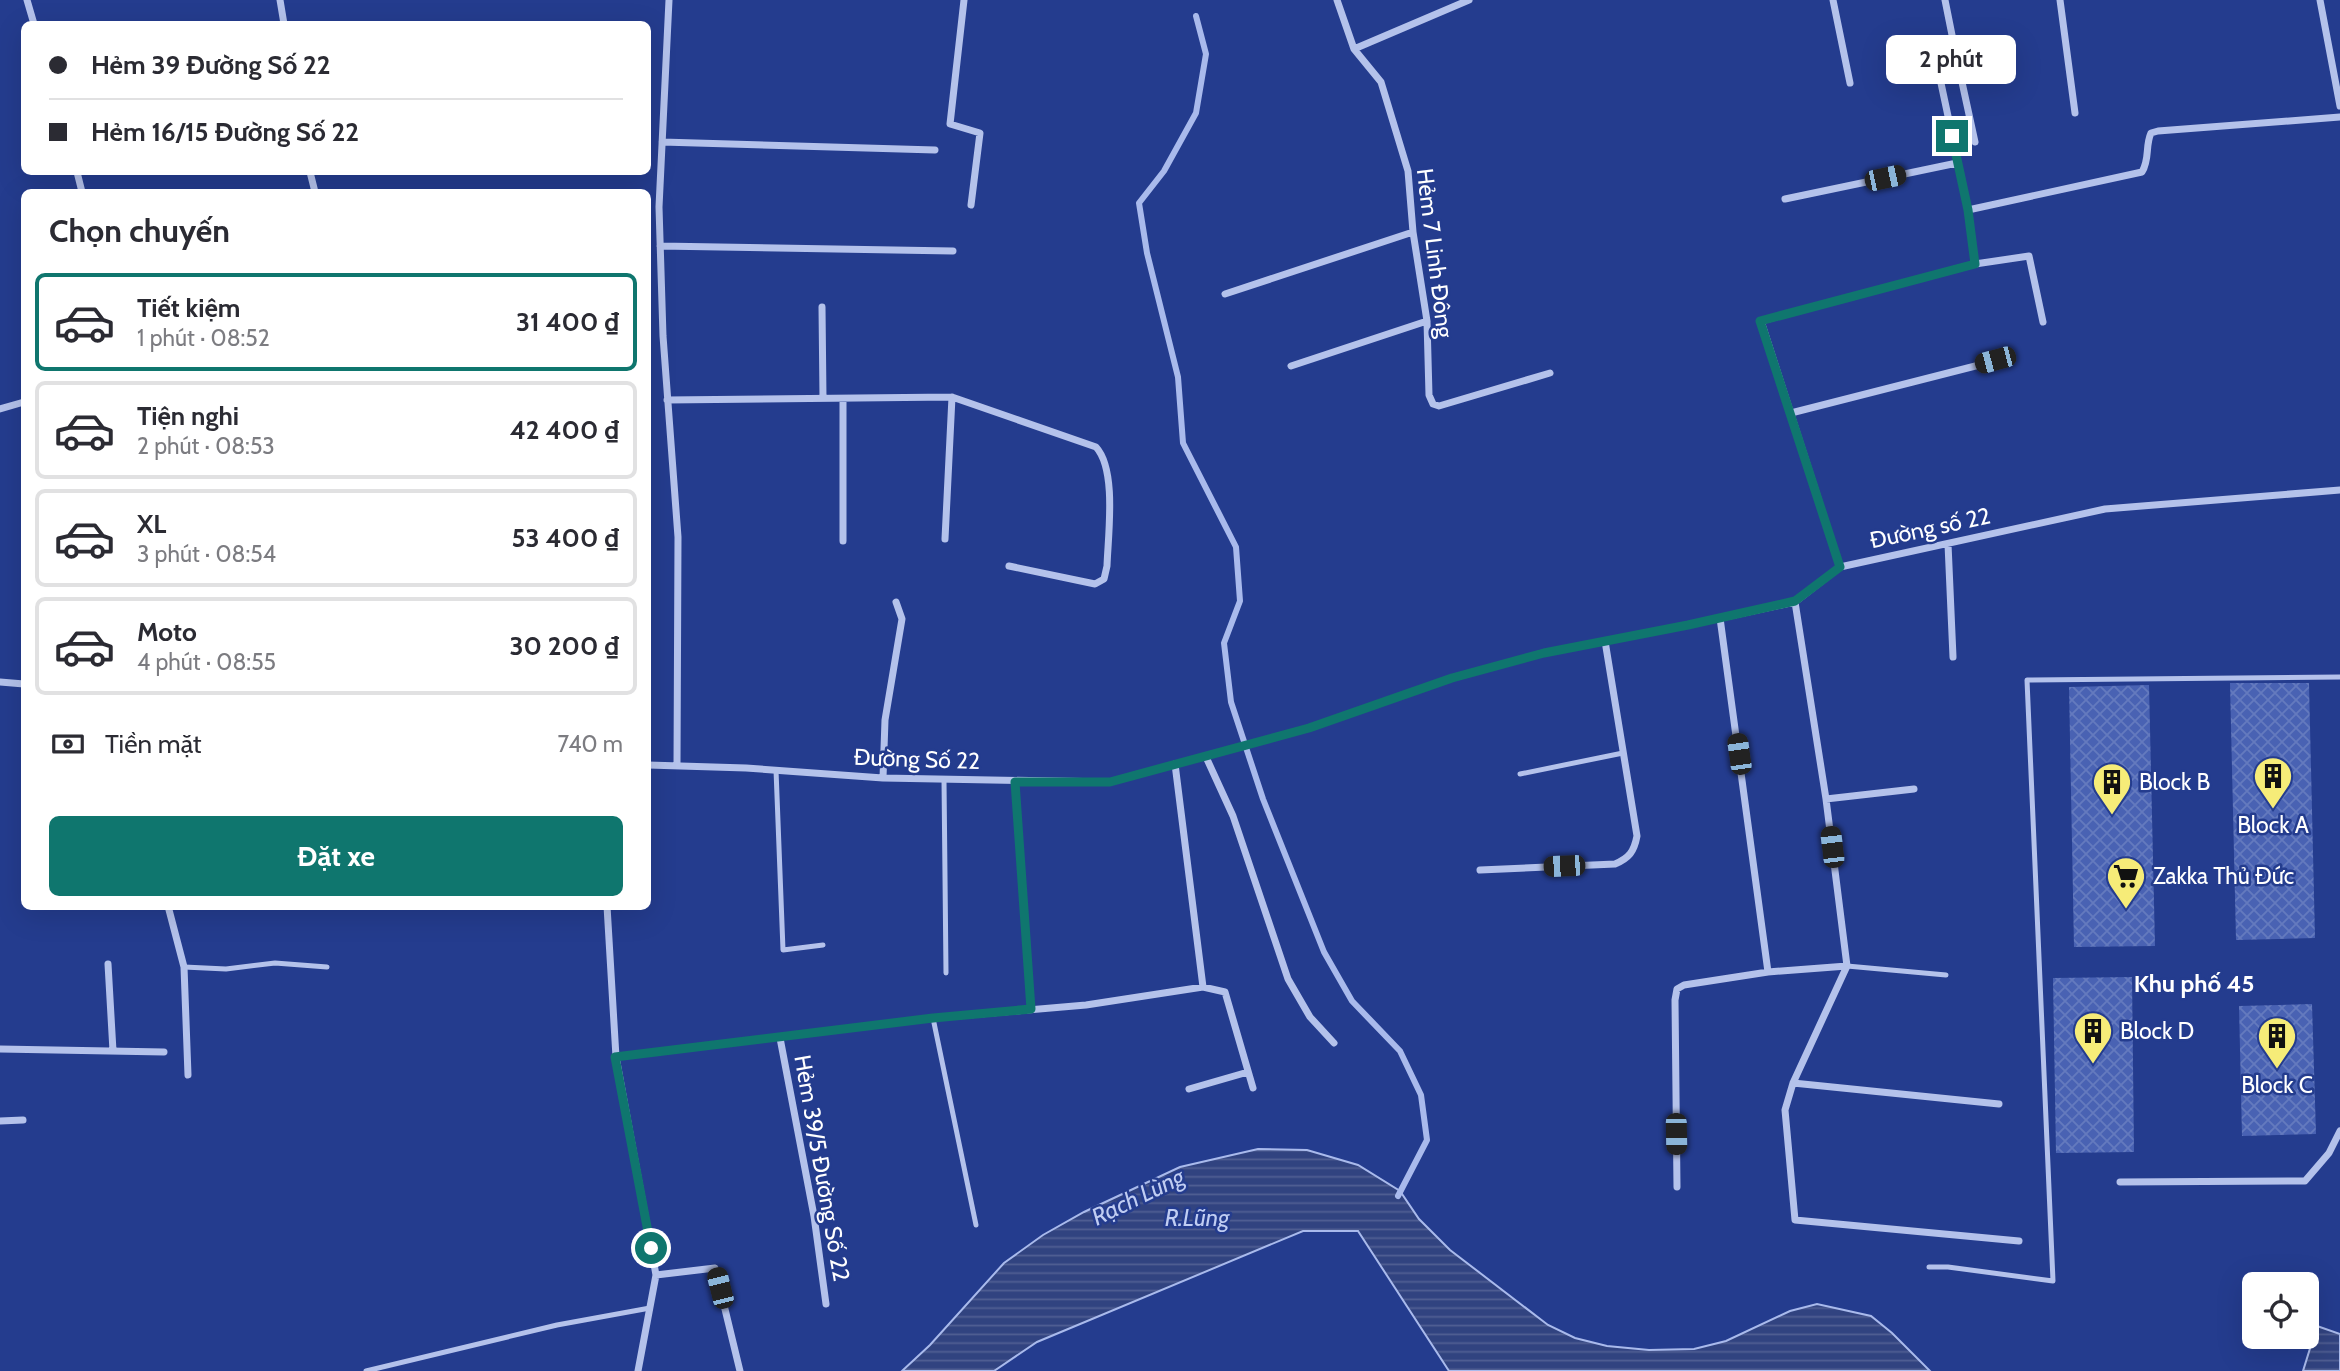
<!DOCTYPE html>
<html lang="vi">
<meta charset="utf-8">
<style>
:root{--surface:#fff;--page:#f7f7f7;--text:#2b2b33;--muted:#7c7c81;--line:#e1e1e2;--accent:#0f766e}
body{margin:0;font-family:Cabin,sans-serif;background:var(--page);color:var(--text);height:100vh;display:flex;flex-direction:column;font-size:26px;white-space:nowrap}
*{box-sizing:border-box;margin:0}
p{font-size:23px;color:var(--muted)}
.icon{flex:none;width:38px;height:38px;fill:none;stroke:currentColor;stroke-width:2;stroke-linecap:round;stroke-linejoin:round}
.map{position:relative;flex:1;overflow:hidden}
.side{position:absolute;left:21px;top:189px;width:630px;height:721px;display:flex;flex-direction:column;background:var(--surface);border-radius:10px;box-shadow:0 7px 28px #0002}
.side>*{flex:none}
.banner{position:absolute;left:21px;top:21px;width:630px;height:154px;border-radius:10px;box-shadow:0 7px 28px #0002;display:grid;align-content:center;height:154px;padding:0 28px;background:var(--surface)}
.fabs{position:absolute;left:2242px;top:1272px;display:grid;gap:14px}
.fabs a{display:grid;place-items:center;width:77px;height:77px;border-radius:10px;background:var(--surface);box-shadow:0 7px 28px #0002;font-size:35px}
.end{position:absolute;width:32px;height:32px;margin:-16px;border:9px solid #0f766e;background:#fff;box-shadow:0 0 0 4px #fff}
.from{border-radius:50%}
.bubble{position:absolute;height:49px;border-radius:10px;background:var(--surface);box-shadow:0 7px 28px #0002;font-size:23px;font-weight:800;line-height:49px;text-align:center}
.car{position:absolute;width:21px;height:42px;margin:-21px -10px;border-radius:9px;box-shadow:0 0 5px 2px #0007;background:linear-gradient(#222 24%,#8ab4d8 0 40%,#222 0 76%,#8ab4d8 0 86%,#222 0)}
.banner b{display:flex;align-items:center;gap:24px;height:66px;font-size:26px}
.banner b+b{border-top:2px solid var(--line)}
.banner i{width:18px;height:18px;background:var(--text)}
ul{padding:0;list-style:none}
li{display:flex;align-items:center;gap:21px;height:98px;margin:0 14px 10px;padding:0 14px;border:4px solid var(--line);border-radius:10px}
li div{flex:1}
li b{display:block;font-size:26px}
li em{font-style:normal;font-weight:800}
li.active{border-color:var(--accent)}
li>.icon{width:63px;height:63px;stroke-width:1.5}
h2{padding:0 28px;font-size:32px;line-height:84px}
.pay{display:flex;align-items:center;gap:18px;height:77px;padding:0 28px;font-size:26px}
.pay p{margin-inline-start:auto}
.action{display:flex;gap:14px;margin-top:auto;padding:14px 28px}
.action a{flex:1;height:80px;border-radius:10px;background:var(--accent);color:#fff;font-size:28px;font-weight:800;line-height:80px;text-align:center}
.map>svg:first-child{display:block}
.water{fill:url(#water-rules);stroke:#a9baec;stroke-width:2}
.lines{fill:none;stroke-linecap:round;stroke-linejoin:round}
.stream{stroke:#a9baec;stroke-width:6}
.building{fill:url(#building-cross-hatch)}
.service{stroke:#b4c2eb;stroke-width:5}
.minor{stroke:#b4c2eb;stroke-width:7}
.route{stroke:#0f766e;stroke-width:9}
.labels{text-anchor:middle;stroke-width:5;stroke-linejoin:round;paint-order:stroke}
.street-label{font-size:23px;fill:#fff;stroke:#243c8e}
.poi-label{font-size:23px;fill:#fff;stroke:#243c8e;text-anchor:start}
.neighbourhood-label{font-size:24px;font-weight:bold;fill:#fff;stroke:#243c8e}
.water-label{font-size:24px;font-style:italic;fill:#c0cdf2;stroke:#243c8e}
</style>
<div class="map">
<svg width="2340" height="1371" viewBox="0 0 2340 1371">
<defs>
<pattern id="water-rules" width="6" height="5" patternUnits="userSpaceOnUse" patternTransform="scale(1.75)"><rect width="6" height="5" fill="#314380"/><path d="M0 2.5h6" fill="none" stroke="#505f93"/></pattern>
<pattern id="building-cross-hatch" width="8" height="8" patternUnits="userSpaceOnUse" patternTransform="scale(1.75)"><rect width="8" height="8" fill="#4962b3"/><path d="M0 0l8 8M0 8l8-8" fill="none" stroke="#647abe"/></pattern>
</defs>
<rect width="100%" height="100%" fill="#243c8e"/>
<!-- water -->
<path class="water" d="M1258,1149L1307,1150L1358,1165L1400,1191L1419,1219L1450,1250L1548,1325L1575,1338L1607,1346L1649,1350L1694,1349L1726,1341L1790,1311L1817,1304L1871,1316L1892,1333L1930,1371H1449L1358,1231H1303L1037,1342L994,1371H902L930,1345L1004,1263L1043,1235L1084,1212L1180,1167Z
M2317,1326L2340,1334V1371H2303Z"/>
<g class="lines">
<!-- stream -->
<path class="stream" d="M1196,16L1206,54L1196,113L1164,171L1139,203L1147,253L1178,377L1183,443L1236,547L1240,601L1224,643L1231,702L1263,799L1324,952L1352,1001L1400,1051L1421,1095L1427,1140L1398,1196"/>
</g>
<!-- building -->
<path class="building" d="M2230,683H2309L2315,938L2236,940Z
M2149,685L2155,946L2074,947L2069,687Z
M2132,977L2134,1152L2056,1153L2053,978Z
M2312,1004L2316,1134L2242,1136L2239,1006Z"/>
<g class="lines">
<!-- service -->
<path class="service" d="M776,770L783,950L823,945
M1520,774L1623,753
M944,780L946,973
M1847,966L1946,975
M184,967L226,969L275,963L327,967
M933,1018L976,1225
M1929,1267H1948L2053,1281L2027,680L2340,677
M366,1371L557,1325L650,1308"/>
<!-- minor -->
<path class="minor" d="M27,0L34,24
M280,0L284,24
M669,0L659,207L663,336L678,537L677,766
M964,0L950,124L980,133L971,205
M1337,0L1354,49L1381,82L1408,171L1413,232L1427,321L1429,395L1433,404L1439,406L1550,373
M1833,0L1850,83
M1945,0L1955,50L1935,55L1968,210L1975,264
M2060,0L2075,113
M2320,0L2340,106
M1354,49L1469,0
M1955,50L1975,142
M662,142L935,150
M77,172L82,192
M310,172L315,192
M1785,199L1957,163
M1968,210L2142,172C2150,159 2145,146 2151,133L2158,131L2340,117
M660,246L953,251
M1225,294L1413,232
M822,307L823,398
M1291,366L1427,321
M667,400L952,397L1096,447C1117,470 1108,535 1107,566L1104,579L1095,584L1009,566
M0,409L24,402
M1791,413L1995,361
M945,539L952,397
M843,541V399
M1948,544L1953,657
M1840,567L1761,321L1975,264L2029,256L2043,322
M1795,602L1826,799L1847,966L1793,1083L1785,1110L1795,1220L2019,1241
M1720,618L1768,972
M0,682L24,684
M1206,757L1233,816L1288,979L1310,1017L1334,1043
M1175,764L1203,987
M648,765L746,768L883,778L1110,782L1309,728L1452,678L1544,653L1688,625L1795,602L1840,567L2105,509L2340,490
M883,778L885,720L902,619L896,602
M1015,782L1031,1009
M1826,799L1914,789
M1480,870L1615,864C1629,858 1634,852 1637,836L1605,641
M168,906L184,967L188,1075
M607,906L616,1057L656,1275L638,1371
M108,964L113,1051
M780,1038L814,1216L826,1304
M0,1049L164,1052
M616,1057L933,1018L1086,1005L1203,987L1225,992L1253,1088
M1793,1083L1999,1104
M1189,1089L1248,1072
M0,1121L23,1120
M2120,1182L2305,1181L2329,1153L2340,1131
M1677,1187L1675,1000L1677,989L1684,985L1768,972L1847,966
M656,1275L715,1268L740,1371"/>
</g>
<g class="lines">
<!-- route -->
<path class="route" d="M651,1248L615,1057L933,1018L1031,1009L1015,782H1110L1309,728L1452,678L1544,653L1688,625L1795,601L1840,567L1760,321L1975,264L1968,210L1952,136"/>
</g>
<!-- icons -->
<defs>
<g id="building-pin" transform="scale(2.0125)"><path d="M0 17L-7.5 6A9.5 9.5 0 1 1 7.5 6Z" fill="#f6ec78" stroke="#243c8e"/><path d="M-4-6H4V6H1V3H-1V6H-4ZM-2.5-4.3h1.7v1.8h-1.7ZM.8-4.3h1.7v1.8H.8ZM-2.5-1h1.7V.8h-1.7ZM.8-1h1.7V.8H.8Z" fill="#111"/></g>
<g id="supermarket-pin" transform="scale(2.0125)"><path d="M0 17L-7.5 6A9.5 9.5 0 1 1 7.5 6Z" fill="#f6ec78" stroke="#243c8e"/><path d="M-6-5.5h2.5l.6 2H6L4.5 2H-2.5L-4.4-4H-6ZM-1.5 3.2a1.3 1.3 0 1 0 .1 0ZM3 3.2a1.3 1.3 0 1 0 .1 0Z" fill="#111"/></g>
</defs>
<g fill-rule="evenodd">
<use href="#building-pin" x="2273" y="776"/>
<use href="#building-pin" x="2112" y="782"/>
<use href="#supermarket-pin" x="2126" y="876"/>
<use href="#building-pin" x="2093" y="1031"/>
<use href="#building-pin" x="2277" y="1036"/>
</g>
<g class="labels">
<!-- street labels -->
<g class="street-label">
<text transform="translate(1435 253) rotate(83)" y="8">Hẻm 7 Linh Đông</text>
<text transform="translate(1930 528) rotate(-12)" y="8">Đường số 22</text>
<text transform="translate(917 759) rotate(2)" y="8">Đường Số 22</text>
<text transform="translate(822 1168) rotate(80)" y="8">Hẻm 39/5 Đường Số 22</text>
</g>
<!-- poi labels -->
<g class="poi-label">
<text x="2139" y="790">Block B</text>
<text x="2273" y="833" text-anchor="middle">Block A</text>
<text x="2153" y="884">Zakka Thủ Đức</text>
<text x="2120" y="1039">Block D</text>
<text x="2277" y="1093" text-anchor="middle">Block C</text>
</g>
<!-- neighbourhood labels -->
<g class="neighbourhood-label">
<text x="2194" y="992">Khu phố 45</text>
</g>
<!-- water labels -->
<g class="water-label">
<text transform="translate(1138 1197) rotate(-26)" y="8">Rạch Lùng</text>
<text x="1197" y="1226">R.Lũng</text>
</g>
</g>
</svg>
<div class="fabs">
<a><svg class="icon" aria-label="locate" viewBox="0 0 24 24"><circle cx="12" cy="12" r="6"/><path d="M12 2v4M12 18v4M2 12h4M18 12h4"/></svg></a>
</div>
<i class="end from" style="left:651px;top:1248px"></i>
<i class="end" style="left:1952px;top:136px"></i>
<div class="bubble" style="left:1886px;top:35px;width:130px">2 phút</div>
<i class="car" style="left:1885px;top:178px;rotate:78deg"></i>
<i class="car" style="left:1995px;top:360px;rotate:255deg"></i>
<i class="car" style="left:1739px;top:754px;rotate:352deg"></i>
<i class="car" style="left:1832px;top:847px;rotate:353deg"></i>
<i class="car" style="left:1564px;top:866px;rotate:268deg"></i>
<i class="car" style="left:1676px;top:1134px;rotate:179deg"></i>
<i class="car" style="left:720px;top:1288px;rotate:346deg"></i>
<div class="banner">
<b><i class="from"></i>Hẻm 39 Đường Số 22</b>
<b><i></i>Hẻm 16/15 Đường Số 22</b>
</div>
<section class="side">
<h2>Chọn chuyến</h2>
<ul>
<li class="active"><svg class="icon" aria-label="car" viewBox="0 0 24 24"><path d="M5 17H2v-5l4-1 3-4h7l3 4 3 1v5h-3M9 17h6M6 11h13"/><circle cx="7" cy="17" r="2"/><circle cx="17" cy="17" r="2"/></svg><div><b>Tiết kiệm</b><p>1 phút · 08:52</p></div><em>31 400 ₫</em></li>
<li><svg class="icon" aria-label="car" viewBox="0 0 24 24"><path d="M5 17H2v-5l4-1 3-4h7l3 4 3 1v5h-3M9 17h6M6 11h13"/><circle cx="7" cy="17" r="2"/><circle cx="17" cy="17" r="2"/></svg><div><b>Tiện nghi</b><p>2 phút · 08:53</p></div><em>42 400 ₫</em></li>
<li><svg class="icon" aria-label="car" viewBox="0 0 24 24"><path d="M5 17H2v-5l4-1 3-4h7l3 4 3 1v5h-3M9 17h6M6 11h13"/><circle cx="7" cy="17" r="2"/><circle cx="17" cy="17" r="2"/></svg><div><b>XL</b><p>3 phút · 08:54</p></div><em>53 400 ₫</em></li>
<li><svg class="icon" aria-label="car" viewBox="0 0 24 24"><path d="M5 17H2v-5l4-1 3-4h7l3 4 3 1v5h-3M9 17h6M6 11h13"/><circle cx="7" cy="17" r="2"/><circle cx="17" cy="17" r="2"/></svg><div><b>Moto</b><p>4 phút · 08:55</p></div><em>30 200 ₫</em></li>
</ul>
<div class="pay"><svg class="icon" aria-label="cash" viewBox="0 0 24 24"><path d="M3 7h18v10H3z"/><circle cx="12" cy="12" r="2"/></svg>Tiền mặt<p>740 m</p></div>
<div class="action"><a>Đặt xe</a></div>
</section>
</div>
